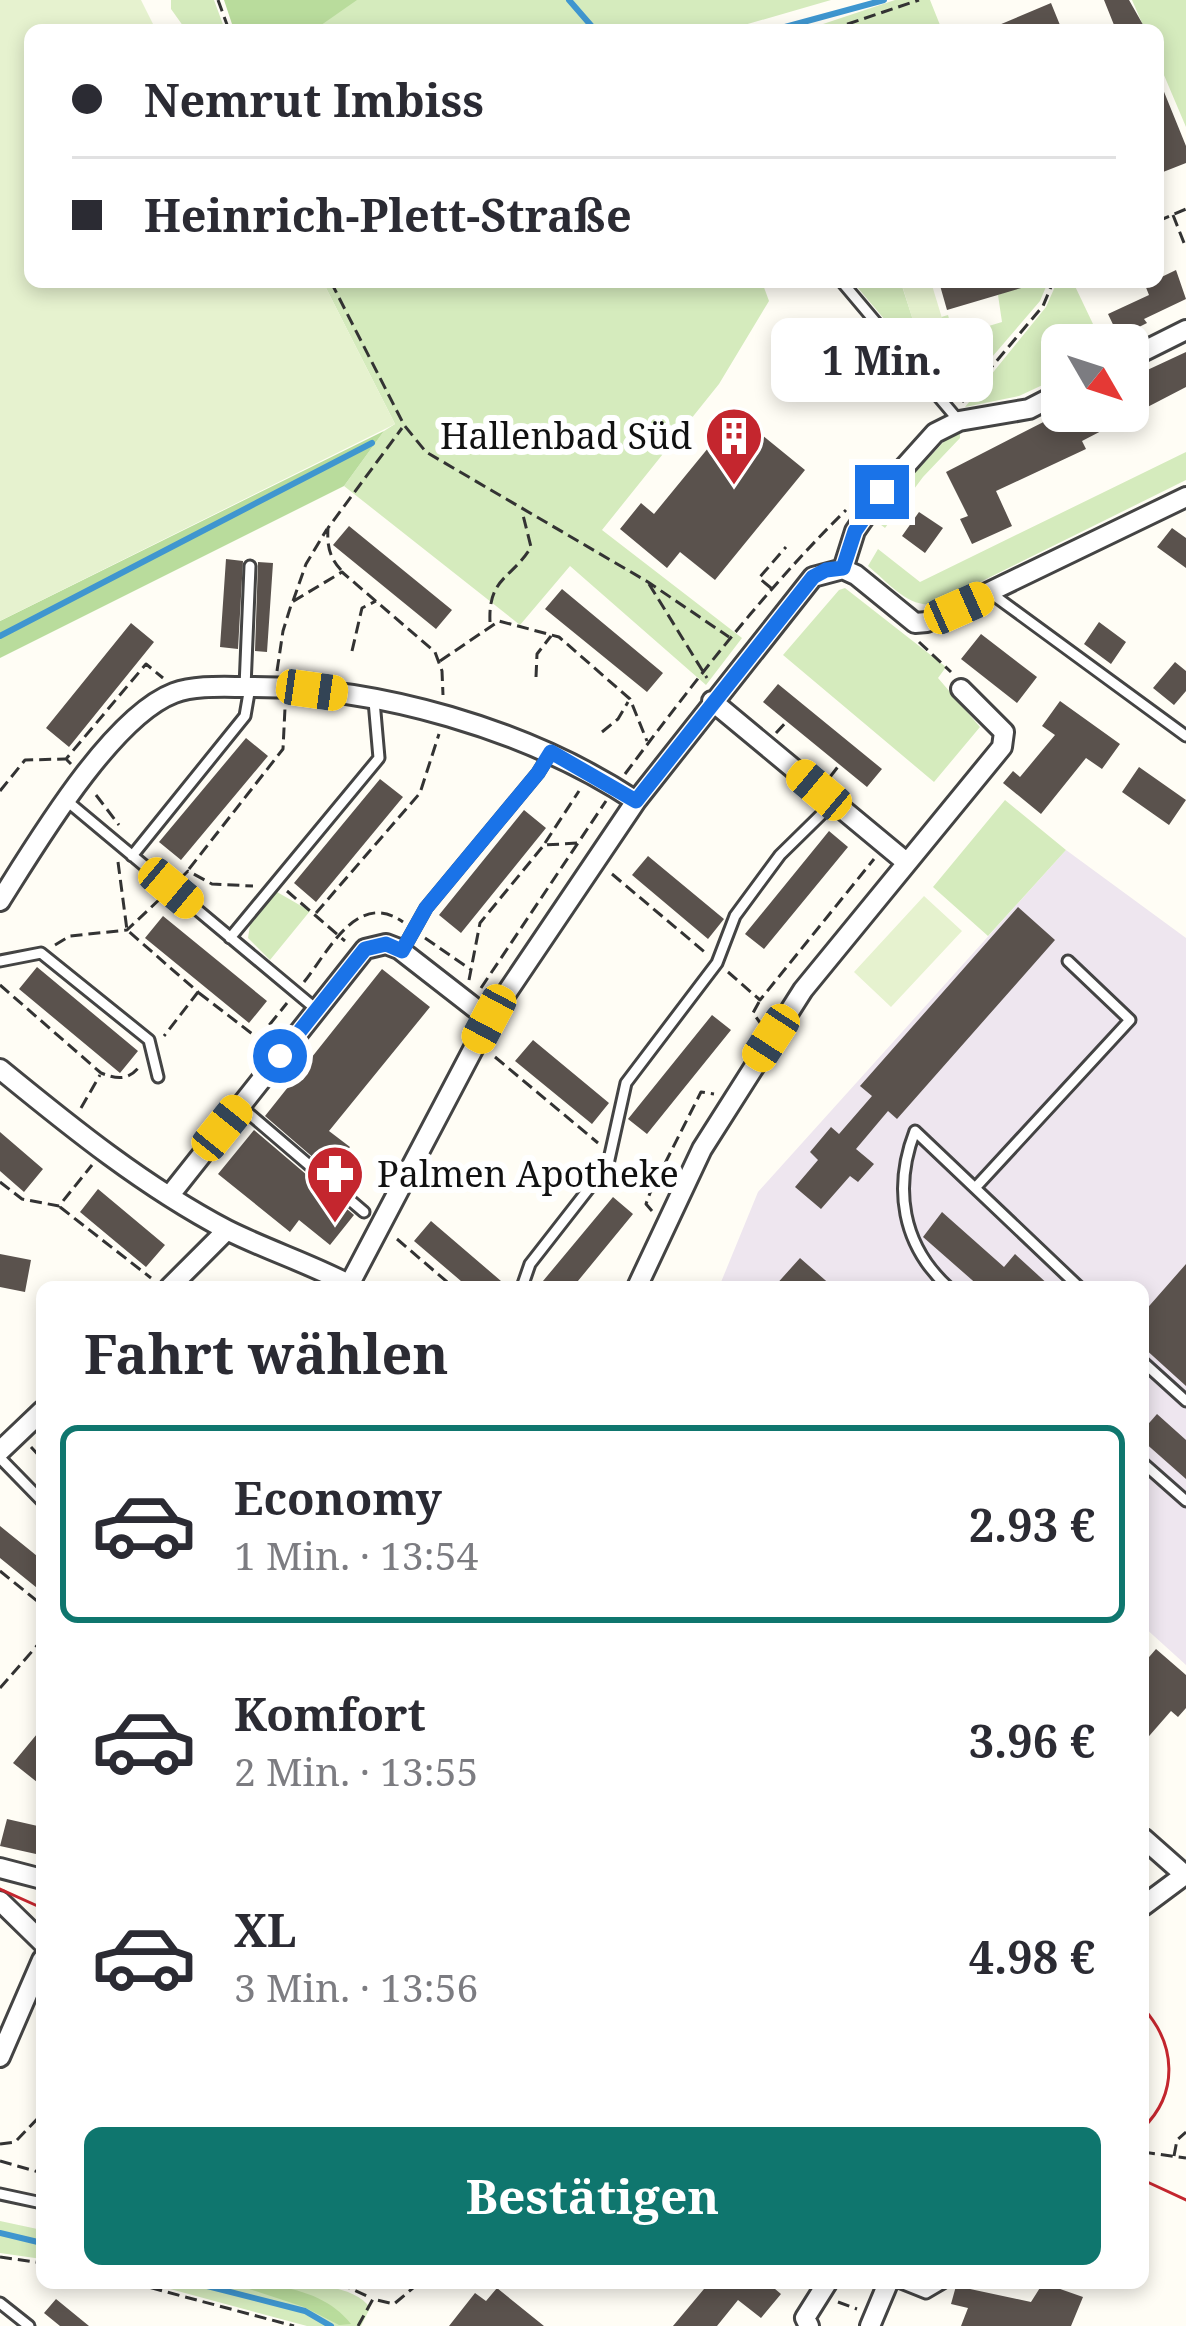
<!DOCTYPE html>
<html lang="de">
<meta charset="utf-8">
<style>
:root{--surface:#fff;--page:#f7f7f7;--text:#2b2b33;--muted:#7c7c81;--line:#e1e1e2;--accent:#0f766e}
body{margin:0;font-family:"Noto Serif",serif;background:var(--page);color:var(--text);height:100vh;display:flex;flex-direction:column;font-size:45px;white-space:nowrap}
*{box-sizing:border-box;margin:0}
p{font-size:39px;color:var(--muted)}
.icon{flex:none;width:66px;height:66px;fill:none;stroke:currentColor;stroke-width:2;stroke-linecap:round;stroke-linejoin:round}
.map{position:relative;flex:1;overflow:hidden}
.drawer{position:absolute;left:36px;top:1281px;width:1113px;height:1008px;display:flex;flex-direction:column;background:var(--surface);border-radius:18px;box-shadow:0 6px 18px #0003}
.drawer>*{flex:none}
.guide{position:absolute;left:24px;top:24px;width:1140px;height:264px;border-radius:18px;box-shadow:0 6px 18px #0003;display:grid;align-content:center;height:264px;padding:0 48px;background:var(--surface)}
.needle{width:78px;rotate:129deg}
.controls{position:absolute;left:1041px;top:324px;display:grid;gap:24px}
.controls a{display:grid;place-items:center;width:108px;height:108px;border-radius:18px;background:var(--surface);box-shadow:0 6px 18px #0003;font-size:60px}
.end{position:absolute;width:54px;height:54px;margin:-27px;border:15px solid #1a73e8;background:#fff;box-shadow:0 0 0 6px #fff}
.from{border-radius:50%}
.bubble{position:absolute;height:84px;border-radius:18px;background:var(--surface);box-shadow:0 6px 18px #0003;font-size:39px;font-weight:700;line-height:84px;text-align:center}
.car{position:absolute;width:36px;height:72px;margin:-36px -18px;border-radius:15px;box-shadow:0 0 9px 3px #0007;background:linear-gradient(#f5c518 24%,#345 0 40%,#f5c518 0 76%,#345 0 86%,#f5c518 0)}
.guide b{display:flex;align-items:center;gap:42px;height:114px;font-size:45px}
.guide b+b{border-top:3px solid var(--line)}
.guide i{width:30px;height:30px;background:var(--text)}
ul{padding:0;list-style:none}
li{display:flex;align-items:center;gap:36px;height:198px;margin:0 24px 18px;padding:0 24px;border:6px solid transparent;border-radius:18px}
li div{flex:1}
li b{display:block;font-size:45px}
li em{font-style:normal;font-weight:700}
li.selected{border-color:var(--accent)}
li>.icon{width:108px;height:108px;stroke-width:1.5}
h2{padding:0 48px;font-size:54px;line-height:144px}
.action{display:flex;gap:24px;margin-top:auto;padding:24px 48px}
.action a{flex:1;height:138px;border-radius:18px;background:var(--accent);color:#fff;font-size:48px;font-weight:700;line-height:138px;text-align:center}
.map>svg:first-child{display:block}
.industrial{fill:#eee6ef}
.green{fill:#d5ebbd}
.forest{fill:#b9dc9c}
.pitch{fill:#e6f2cf}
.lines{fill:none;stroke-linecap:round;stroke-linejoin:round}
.stream{stroke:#3f96cf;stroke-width:6}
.building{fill:#5a524d}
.service-casing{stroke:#444;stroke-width:15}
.minor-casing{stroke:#444;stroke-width:24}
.path{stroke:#333;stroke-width:3;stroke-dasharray:12 6;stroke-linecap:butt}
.service{stroke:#fff;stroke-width:9}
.minor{stroke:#fff;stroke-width:18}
.tram{stroke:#c4262e;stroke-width:3}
.route{stroke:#1a73e8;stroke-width:15}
.labels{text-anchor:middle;stroke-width:12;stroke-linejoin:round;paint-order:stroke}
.poi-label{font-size:36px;fill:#111;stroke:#fff;text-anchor:end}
</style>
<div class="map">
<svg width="1186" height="2326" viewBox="0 0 1186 2326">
<rect width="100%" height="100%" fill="#fffdf5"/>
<!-- industrial -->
<path class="industrial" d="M1066,850L1186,938V1665L1143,1626V1287H719L758,1192Z"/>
<!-- green -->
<path class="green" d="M171,0H214L225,30H186L171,9Z
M232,0H831L727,30H242Z
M895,0H930L942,30H805Z
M1132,0H1186V127L1158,61V30H1145Z
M323,282H762L769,301L719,384L602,530L742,638L706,685L570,566L520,625L344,486L384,431L395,424Z
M853,282H912L902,286L913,320L891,327Z
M1030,282H1048L1040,301L980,371L982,328L1002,322L998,295Z
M1057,282H1073L1103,345H1062V376L1019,396L965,407L1046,307Z
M948,315L954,336L973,331V379L953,401L894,331Z
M960,431V438L923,477L885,528L872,518L952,433Z
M1186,452V480L938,603C910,611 889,583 868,566L878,549L920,582Z
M845,588L946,667L938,678L980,727L934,782L783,655L839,590Z
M1005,800L1066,850L988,936L933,887Z
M277,892L310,911L270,960L248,938L250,925Z
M0,2221L42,2230V2259L0,2253Z
M148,2283C194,2283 346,2268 370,2308L361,2326H307Z"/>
<!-- forest -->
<path class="forest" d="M224,0H357L314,30H234Z
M384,431L344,486L0,658V621Z
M231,2283C273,2283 324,2289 351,2324L339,2325L304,2307Z"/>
<!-- pitch -->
<path class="pitch" d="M0,0H141L156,30H30V282H323L395,424L0,621Z
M912,282H931L945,328L918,337L902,285Z
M924,896L962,931L891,1007L854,972Z"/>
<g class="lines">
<!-- stream -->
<path class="stream" d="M569,0L595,30
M774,30L884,0
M0,636L372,443
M0,2233L42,2243
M195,2283L305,2311L331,2326"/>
</g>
<!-- building -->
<path class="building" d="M1104,0H1129L1146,30H1116Z
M1051,3L1062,30H987Z
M1158,77L1186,146V163L1158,174V150L1162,148L1158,138Z
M1176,270L1186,299L1144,319L1147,323L1119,337L1108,314L1149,295L1145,285Z
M939,282H1027L1028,286L947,310Z
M1186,352V387L1082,441L1086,449L996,491L1012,526L972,544L960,519L968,516L946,472L1065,411H1128V379Z
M736,414L805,470L715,580L680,552L667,568L620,529L641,503L654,514Z
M919,512L943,528L925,553L902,536Z
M349,526L452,610L436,629L333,545Z
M1172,528L1186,538V568L1157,547Z
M226,559L243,561L238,649L220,647Z
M258,562L273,563L267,652L255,651Z
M562,589L663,673L647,692L545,609Z
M1099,622L1126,642L1111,664L1084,644Z
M131,623L154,642L69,747L46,728Z
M981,634L1037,677L1017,703L961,659Z
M1175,662L1186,671V691L1174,705L1153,688Z
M778,684L882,769L867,787L763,702Z
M1060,701L1120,744L1102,769L1086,758L1041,814L1003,783L1013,771L1020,777L1055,735L1042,726Z
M246,738L268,756L181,860L159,842Z
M1139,767L1186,800L1169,825L1122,792Z
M380,779L403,797L316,902L294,883Z
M524,810L546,828L461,933L439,915Z
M829,831L848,847L764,949L745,934Z
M648,856L724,919L708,939L632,875Z
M1018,907L1055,940L897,1119L888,1111L856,1149L874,1164L858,1182L850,1176L821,1209L795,1187L818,1160L810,1152L831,1127L839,1134L872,1096L860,1086Z
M163,916L267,1001L249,1023L145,938Z
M37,967L138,1051L120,1073L19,989Z
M382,969L430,1007L329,1131L350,1147L330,1172L265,1116Z
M712,1015L731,1030L647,1134L628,1119Z
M533,1040L609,1103L592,1124L515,1061Z
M254,1130L354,1215L330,1245L299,1220L290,1232L218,1174Z
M0,1132L43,1169L24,1192L0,1171Z
M98,1189L165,1245L146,1267L80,1212Z
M613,1197L633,1214L573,1287H538Z
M942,1212L1004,1267L1015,1254L1051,1287H980L923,1237Z
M431,1221L508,1287H468L414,1241Z
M0,1254L31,1260L25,1292L0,1287Z
M800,1258L833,1287H774Z
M1186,1264V1386L1143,1347V1313Z
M1157,1414L1186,1440V1479L1143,1441V1430Z
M0,1526L42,1560V1592L0,1558Z
M1156,1649L1186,1675V1708L1178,1717L1171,1711L1143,1743V1664Z
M42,1728V1786L13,1763Z
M7,1819L42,1827L36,1854L0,1846Z
M709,2283H768L781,2294L761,2318L738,2300L717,2326H673Z
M1043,2283L1083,2297L1071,2326H961L968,2308L951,2304L956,2286L1031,2302Z
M497,2288L544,2326H449L475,2293L486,2301Z
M56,2299L89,2326H60L44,2313Z"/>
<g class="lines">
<!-- service casing -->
<g class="service-casing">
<path id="service" d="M842,282L959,421
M992,594L1186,736
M245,687L250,566
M67,801L316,1009
M132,856L245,716L250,687
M230,938L379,758L374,701
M402,951L426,908L538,773L551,752
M0,961L41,953L149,1040L158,1077
M240,1106L364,1212
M975,1188L1130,1020L1068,961
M522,1287L530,1264L608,1164L626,1083L717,963L735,916L780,855L834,802
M948,1287C902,1245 893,1188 915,1131L1079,1287
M1143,1362L1186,1401
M0,1458L42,1501
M1143,1463L1186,1501
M0,2194L42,2203
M901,2283L926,2293L943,2283
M0,2303L29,2326"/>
</g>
<!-- minor casing -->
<g class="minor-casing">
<path id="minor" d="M1128,359L1186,330
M843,569L856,575L915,623L927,622L1186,497
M843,569L855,531L882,492L935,433L959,421L1029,409L1062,392
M712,701L906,862
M0,901C36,844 111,717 174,693C196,685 224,687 247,687C377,686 527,729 636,801
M0,1069C72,1128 145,1187 227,1230C269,1251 314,1265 354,1287
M170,1195L365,949L386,944L399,949L489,1019
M170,1287L227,1230
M348,1287L489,1019L636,801L813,577L843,569
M637,1287L702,1149L803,990L1002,747L1004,732L961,689
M0,1451L42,1411
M1143,1838L1185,1875
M0,1868L42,1879
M0,1901L42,1942
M1143,1906L1186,1874
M0,2057L42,1960
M809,2326L805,2318L827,2283
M870,2326L888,2283"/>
</g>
<!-- path -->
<path class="path" d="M218,0L229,30
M830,30L919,0
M1173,215L1186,248
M1158,221L1186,209
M331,282L404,425L426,452L648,582L729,637
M962,402L1043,306L1053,282
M341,570C329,557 327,545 328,528L402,428
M649,584L707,678
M771,588L759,578L786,547
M293,601L306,564L327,529
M490,622C488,577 512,579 531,547L522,511
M919,642L951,672
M352,651L362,608L376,601
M440,661L499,621L559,637L630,699L647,741
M277,671L283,631L292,602L342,572L435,652L442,671L443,695
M536,677L537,654L551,636
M602,732L618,719L628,702
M776,733L787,721
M71,764L66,759L146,664L163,678
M625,774C694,682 764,591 846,510
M830,777L840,764
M0,791L25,760L65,759
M96,795L119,825
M545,843L579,791
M118,862L127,930L198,992L164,1036
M189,869L283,749L285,708
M612,874L707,954
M180,879L188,871L212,884L253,886
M287,891L345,941
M316,913L420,793L439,734
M425,938L470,969
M55,945L70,936L127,930L162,897
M728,972L760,1000L874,859
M469,980L480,923L544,845L579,843
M304,982C330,949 358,890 403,922
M0,985L101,1073C116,1079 128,1081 139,1067
M481,988L606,801
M199,993L268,1046
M759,1002L753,1013L761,1024
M258,1039L287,1003
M495,1057L598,1143
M81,1108L100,1075
M621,1174L650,1193
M0,1182L22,1199L59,1206L92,1165
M60,1207L151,1278
M652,1211L646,1204L650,1193L701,1092L714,1094
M397,1239L453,1287
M31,1447L42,1459
M0,1571L42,1605
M0,1688L42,1640
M0,2144L15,2142L42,2114
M1143,2152L1186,2158
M1174,2156L1177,2140L1186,2132
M0,2161L42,2173
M0,2257L42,2263
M133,2283L294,2326
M339,2283L371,2298
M838,2302L857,2309
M358,2326L373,2299L394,2304L419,2283"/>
<!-- service -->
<use href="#service" class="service"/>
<!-- minor -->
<use href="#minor" class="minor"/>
<!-- tram -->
<path class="tram" d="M0,1889L42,1908
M1143,2008C1176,2044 1179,2093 1143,2128
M1143,2180L1186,2200"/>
</g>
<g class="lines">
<!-- route -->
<path class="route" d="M280,1056L365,949L386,944L402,951L426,908L538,773L551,752L636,801L813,577L826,570L843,568L855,531L882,492"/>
</g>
<!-- icons -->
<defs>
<g id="building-pin" transform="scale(3)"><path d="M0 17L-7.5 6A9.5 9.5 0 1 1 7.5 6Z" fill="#c4262e" stroke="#fff"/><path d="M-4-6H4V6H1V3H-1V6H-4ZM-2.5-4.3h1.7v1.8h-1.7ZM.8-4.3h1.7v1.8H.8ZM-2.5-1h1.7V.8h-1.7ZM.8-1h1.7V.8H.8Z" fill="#fff"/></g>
<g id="pharmacy-pin" transform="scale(3)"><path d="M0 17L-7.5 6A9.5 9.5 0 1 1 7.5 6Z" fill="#c4262e" stroke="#fff"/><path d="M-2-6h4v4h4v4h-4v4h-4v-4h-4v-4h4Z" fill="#fff"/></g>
</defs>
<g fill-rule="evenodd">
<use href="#building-pin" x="734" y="436"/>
<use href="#pharmacy-pin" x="335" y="1174"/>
</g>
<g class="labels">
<!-- poi labels -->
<g class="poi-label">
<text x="692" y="449">Hallenbad Süd</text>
<text x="377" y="1187" text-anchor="start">Palmen Apotheke</text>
</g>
</g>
</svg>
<div class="controls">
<a><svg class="needle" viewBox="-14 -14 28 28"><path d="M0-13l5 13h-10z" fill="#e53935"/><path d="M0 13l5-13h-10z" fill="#7c7c81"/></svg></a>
</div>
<i class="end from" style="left:280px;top:1056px"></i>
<i class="end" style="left:882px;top:492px"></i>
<div class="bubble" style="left:771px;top:318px;width:222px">1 Min.</div>
<i class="car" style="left:959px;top:608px;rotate:66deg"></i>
<i class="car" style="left:312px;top:690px;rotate:98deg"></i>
<i class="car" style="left:819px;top:790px;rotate:310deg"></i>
<i class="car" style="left:171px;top:888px;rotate:130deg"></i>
<i class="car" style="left:489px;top:1019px;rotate:208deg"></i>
<i class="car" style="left:771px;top:1038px;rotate:213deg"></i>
<i class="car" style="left:222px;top:1128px;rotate:39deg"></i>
<div class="guide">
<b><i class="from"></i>Nemrut Imbiss</b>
<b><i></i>Heinrich-Plett-Straße</b>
</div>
<section class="drawer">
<h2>Fahrt wählen</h2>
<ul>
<li class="selected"><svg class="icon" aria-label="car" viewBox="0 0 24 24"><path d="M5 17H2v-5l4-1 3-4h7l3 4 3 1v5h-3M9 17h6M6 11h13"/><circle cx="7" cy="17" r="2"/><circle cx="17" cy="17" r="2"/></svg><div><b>Economy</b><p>1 Min. · 13:54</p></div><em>2.93 €</em></li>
<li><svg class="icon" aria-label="car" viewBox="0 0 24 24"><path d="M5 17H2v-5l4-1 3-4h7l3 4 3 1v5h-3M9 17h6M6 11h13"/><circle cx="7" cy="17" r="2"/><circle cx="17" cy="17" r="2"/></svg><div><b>Komfort</b><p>2 Min. · 13:55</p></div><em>3.96 €</em></li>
<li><svg class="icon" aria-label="car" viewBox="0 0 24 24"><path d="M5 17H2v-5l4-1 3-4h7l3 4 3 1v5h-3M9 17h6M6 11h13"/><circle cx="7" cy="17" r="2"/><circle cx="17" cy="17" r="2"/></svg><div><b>XL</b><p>3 Min. · 13:56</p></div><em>4.98 €</em></li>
</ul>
<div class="action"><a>Bestätigen</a></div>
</section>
</div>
